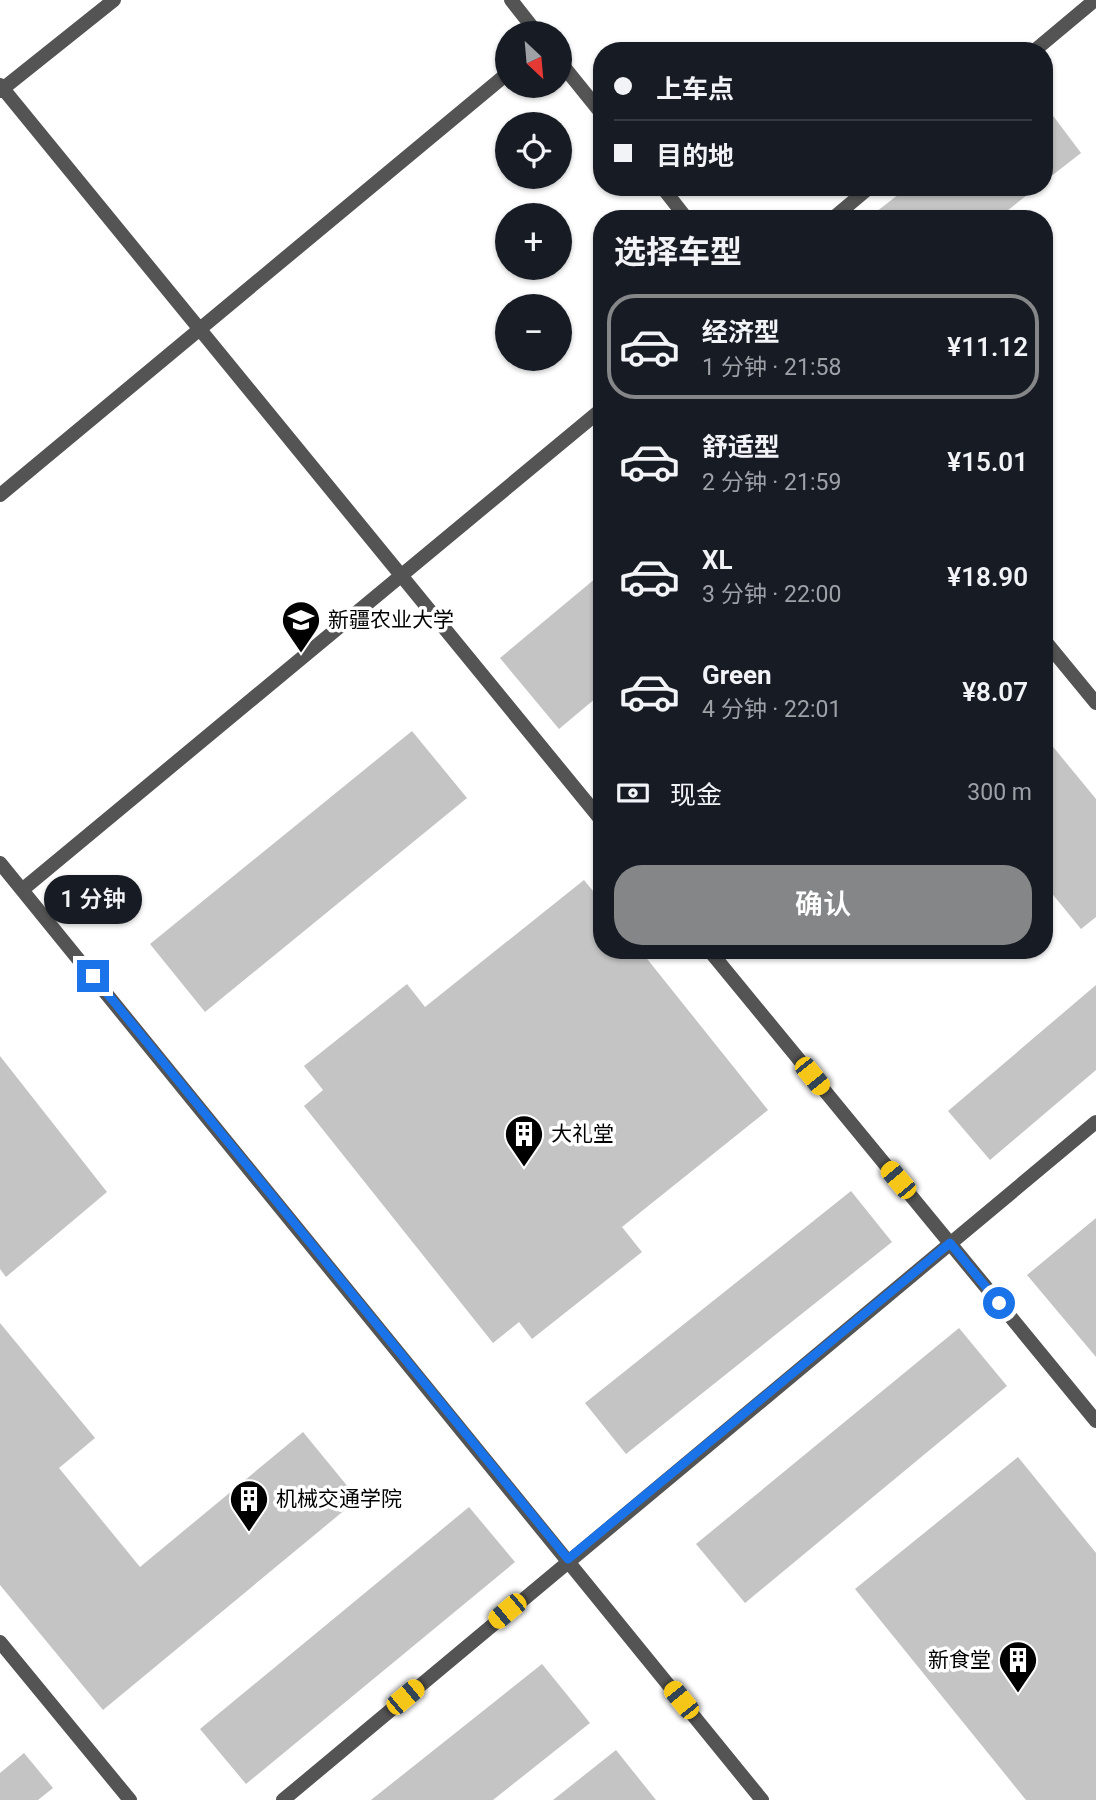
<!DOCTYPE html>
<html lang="zh">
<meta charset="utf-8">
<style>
:root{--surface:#171b24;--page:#20242c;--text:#f1f3f6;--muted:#9ea1a6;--line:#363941;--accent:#858687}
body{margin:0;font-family:Roboto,"Noto Sans SC",sans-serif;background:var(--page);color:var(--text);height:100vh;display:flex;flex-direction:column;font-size:26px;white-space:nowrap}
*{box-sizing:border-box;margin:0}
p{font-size:23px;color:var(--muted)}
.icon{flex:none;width:38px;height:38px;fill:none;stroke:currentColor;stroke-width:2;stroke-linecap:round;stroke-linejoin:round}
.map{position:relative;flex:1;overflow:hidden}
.drawer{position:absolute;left:593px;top:210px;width:460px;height:749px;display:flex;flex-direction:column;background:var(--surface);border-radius:28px;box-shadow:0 2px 5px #0004}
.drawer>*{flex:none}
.top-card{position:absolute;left:593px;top:42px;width:460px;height:154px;border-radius:28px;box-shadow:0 2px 5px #0004;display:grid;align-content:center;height:154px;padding:0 21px;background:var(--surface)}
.needle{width:46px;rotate:154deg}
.buttons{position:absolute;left:495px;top:21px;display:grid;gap:14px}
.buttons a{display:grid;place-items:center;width:77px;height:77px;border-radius:50%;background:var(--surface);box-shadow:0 2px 5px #0004;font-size:35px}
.end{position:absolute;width:32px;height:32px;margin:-16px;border:9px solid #1a73e8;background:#fff;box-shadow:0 0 0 4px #fff}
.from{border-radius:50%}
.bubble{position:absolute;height:49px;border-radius:24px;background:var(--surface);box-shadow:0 2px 5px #0004;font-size:23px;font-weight:600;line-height:49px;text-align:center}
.car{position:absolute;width:21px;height:42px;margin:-21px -10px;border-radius:9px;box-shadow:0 0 5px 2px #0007;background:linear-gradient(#f5c518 24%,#345 0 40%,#f5c518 0 76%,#345 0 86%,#f5c518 0)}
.top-card b{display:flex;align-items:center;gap:24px;height:66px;font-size:26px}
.top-card b+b{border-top:2px solid var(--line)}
.top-card i{width:18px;height:18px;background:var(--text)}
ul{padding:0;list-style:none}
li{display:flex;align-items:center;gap:21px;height:105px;margin:0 14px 10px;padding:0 7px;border:4px solid transparent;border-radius:28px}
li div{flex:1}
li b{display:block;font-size:26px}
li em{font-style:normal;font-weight:600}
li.selected{border-color:var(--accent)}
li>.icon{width:63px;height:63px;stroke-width:1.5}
h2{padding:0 21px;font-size:32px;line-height:84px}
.pay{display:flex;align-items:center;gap:18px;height:77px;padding:0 21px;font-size:26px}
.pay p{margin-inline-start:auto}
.cta{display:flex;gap:14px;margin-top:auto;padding:14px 21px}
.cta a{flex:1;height:80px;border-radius:28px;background:var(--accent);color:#fff;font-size:28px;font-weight:600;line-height:80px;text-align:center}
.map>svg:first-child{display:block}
.building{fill:#c4c4c4}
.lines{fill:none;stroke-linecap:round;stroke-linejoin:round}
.minor{stroke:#545454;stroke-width:14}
.route{stroke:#1a73e8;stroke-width:9}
.labels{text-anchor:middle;stroke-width:7;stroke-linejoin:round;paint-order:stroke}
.poi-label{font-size:21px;fill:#000;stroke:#fff;text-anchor:start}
</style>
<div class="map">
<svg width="1096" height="1800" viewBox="0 0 1096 1800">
<rect width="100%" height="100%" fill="#fff"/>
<!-- building -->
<path class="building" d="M1045,105L1081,153L1045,181Z
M908,187H1037L997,219H867Z
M602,573V693L559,729L500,658Z
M412,731L467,798L205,1012L150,944Z
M1045,737L1096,799V917L1081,929L1045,885Z
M584,880L602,902V950H640L768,1110L622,1227L642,1252L532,1339L519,1322L493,1343L304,1106L323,1090L304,1066L407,984L425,1007Z
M1096,985V1070L990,1160L948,1111Z
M0,1056L107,1192L6,1277L0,1269Z
M851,1191L892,1242L626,1454L585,1403Z
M1096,1218V1357L1027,1275Z
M0,1323L95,1438L59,1468L140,1567L303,1432L358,1499L103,1710L0,1585Z
M959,1328L1007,1386L745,1603L696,1544Z
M1018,1457L1096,1553V1800H1026L855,1589Z
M469,1507L515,1562L246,1784L200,1729Z
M542,1664L590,1723L493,1800H371Z
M616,1750L656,1800H553Z
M24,1753L53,1788L38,1800H0V1773Z"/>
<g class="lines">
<!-- minor -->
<path class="minor" d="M511,0L537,33
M1034,51L1095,0
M560,62L602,114
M0,85L602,821
M0,91L114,0
M662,187L687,219
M832,219L870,187
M0,495L508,73
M1045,641L1096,703
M0,863L762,1800
M22,890L602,409
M709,950L1096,1421
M0,1642L130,1800
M283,1800L1096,1122"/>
</g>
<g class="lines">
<!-- route -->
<path class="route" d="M93,976L568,1559L950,1243L999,1303"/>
</g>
<!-- icons -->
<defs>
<g id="university-pin" transform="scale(2.0125)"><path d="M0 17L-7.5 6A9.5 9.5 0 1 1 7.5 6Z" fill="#000" stroke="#fff"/><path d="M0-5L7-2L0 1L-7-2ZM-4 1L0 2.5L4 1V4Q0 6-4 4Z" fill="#fff"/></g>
<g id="building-pin" transform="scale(2.0125)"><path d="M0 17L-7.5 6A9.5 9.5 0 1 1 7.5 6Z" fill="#000" stroke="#fff"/><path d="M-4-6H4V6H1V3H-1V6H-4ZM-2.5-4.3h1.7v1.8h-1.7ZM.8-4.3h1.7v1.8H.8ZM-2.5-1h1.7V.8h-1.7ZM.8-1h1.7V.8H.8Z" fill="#fff"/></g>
</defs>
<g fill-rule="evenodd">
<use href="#university-pin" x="301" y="620"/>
<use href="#building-pin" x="524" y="1134"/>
<use href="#building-pin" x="249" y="1499"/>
<use href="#building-pin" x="1018" y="1660"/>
</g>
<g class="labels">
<!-- poi labels -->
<g class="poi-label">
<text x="328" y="627">新疆农业大学</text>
<text x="551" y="1141">大礼堂</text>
<text x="276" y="1506">机械交通学院</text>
<text x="991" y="1667" text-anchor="end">新食堂</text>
</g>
</g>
</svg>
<div class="buttons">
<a><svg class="needle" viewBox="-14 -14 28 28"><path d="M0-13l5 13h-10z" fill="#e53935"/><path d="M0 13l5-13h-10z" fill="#9ea1a6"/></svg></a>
<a><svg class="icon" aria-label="locate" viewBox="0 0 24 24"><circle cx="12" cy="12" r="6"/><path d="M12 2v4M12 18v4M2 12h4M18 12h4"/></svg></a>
<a>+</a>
<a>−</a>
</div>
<i class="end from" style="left:999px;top:1303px"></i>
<i class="end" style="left:93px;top:976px"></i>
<div class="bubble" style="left:44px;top:875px;width:98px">1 分钟</div>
<i class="car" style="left:812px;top:1076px;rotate:141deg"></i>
<i class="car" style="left:898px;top:1180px;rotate:320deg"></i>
<i class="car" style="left:507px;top:1611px;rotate:230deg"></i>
<i class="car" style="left:405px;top:1697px;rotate:50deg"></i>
<i class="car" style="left:681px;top:1700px;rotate:321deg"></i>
<div class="top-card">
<b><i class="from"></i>上车点</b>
<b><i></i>目的地</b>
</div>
<section class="drawer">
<h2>选择车型</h2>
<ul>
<li class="selected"><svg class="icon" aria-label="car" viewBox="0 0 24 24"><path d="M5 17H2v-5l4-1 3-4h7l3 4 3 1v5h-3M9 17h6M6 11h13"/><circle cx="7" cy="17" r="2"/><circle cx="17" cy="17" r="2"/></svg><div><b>经济型</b><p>1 分钟 · 21:58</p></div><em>¥11.12</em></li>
<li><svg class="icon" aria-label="car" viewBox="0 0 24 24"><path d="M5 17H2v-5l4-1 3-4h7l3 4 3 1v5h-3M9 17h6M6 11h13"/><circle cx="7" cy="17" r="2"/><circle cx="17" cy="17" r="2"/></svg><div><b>舒适型</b><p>2 分钟 · 21:59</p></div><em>¥15.01</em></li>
<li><svg class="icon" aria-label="car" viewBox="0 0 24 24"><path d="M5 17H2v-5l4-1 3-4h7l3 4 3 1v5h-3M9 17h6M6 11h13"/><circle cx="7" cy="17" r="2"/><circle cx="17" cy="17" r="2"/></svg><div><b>XL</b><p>3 分钟 · 22:00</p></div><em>¥18.90</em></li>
<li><svg class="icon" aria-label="car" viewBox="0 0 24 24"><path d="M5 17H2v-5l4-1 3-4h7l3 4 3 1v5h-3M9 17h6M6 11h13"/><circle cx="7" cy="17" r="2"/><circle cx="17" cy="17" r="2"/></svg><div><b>Green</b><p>4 分钟 · 22:01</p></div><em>¥8.07</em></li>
</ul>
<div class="pay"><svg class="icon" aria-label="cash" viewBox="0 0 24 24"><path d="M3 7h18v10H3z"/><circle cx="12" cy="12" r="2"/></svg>现金<p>300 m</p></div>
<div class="cta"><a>确认</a></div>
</section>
</div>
